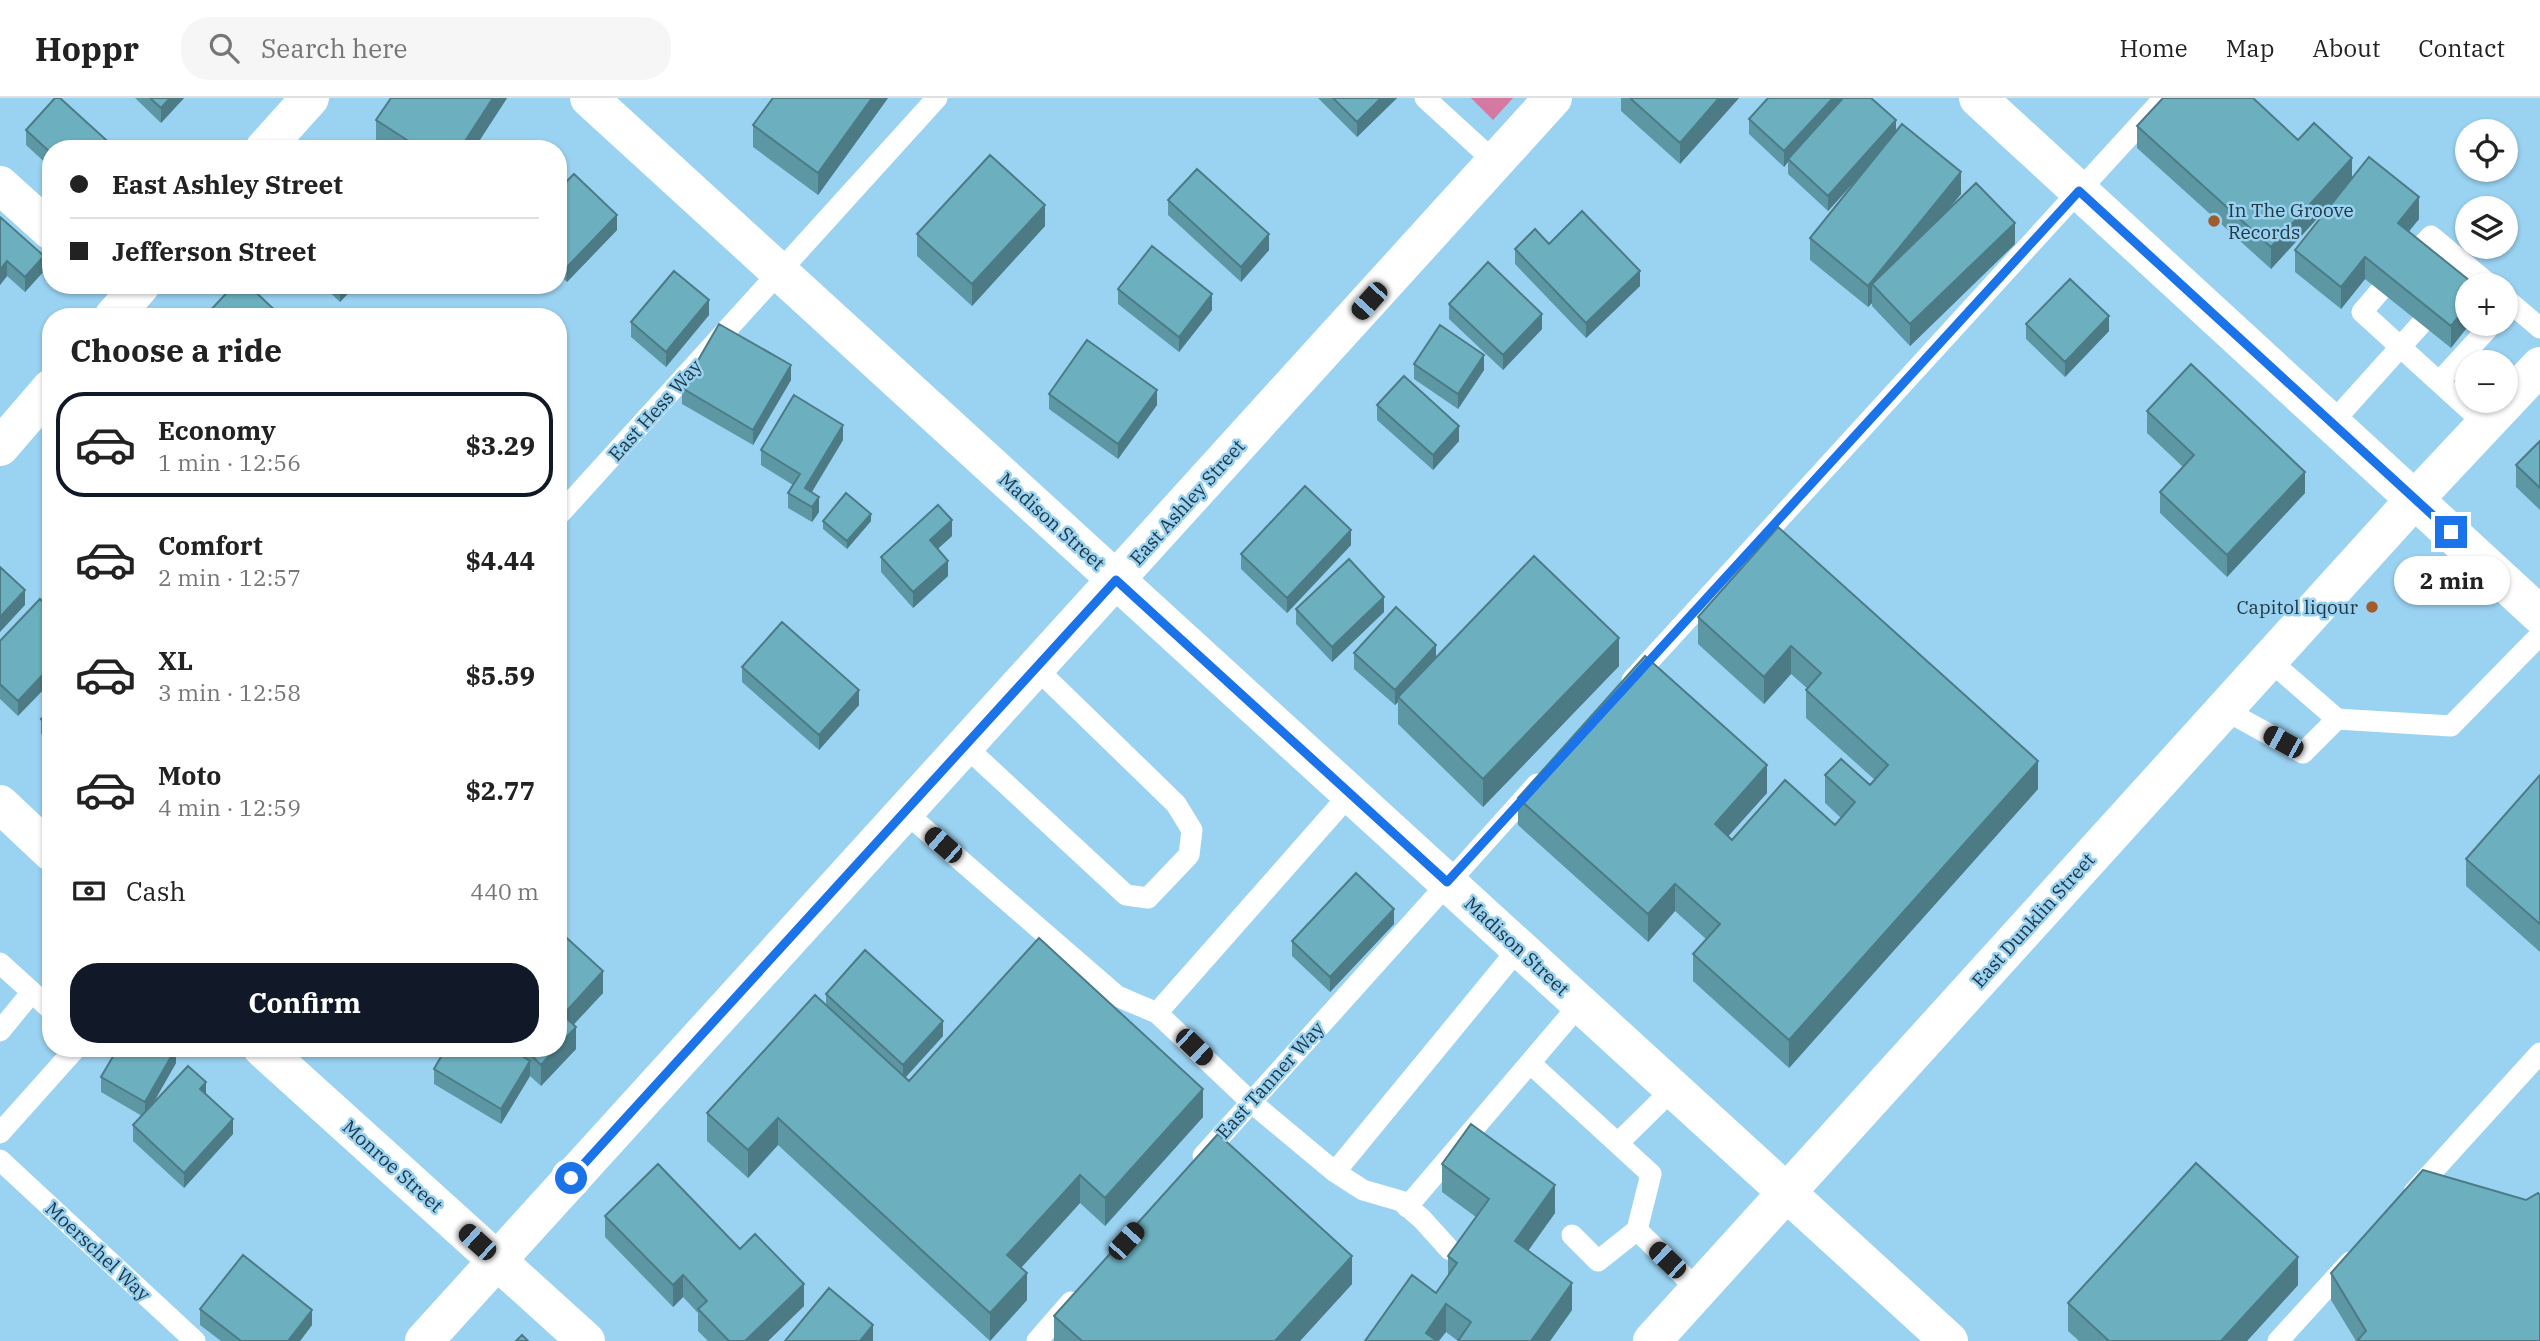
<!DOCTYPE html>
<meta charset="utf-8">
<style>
:root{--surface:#fff;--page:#f6f6f6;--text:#222;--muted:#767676;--line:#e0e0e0;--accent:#111827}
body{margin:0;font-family:"IBM Plex Serif",serif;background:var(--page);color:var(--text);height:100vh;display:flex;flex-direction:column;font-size:26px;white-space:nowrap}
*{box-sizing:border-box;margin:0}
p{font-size:23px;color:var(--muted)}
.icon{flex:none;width:38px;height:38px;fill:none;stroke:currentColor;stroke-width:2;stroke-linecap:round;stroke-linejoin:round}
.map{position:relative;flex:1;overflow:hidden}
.panel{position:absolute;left:42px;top:210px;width:525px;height:749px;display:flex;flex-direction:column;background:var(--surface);border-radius:28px;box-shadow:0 2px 5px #0004}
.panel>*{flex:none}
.banner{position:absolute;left:42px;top:42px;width:525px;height:154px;border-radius:28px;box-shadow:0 2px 5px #0004;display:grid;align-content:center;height:154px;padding:0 28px;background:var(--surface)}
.buttons{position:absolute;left:2455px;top:21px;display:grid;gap:14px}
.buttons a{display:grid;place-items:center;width:63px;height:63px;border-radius:50%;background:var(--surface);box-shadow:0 2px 5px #0004;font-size:35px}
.end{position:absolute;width:32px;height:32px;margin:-16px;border:9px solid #1a73e8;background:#fff;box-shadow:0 0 0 4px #fff}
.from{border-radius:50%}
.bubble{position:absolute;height:49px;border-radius:24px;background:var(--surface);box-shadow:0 2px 5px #0004;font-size:23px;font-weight:800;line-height:49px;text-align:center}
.car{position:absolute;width:21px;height:42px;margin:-21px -10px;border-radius:9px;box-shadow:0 0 5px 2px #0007;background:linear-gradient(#222 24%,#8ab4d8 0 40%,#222 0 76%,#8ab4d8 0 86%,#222 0)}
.banner b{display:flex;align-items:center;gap:24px;height:66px;font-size:26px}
.banner b+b{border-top:2px solid var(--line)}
.banner i{width:18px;height:18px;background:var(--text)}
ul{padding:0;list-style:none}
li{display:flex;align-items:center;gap:21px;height:105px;margin:0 14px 10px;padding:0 14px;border:4px solid transparent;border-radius:28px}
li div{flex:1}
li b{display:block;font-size:26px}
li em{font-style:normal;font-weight:800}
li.on{border-color:var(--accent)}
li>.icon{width:63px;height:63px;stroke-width:1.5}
h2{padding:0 28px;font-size:32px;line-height:84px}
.pay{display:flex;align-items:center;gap:18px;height:77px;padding:0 28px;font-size:26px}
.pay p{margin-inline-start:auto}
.action{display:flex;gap:14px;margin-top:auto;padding:14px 28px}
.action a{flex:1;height:80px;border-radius:28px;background:var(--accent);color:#fff;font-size:28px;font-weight:800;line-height:80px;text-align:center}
header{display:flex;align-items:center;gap:42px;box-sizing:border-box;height:98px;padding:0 35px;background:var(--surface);border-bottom:2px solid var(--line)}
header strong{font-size:33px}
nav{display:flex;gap:38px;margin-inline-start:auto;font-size:24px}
.search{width:490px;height:63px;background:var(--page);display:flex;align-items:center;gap:18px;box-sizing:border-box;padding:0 24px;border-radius:28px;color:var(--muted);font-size:26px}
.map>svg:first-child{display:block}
.green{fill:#d479a1}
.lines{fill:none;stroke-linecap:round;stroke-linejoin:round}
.service{stroke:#fff;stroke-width:21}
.minor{stroke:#fff;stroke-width:38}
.tertiary{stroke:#fff;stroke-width:38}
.secondary{stroke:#fff;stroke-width:38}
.wall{fill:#5d97a4}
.shaded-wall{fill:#4c7b86}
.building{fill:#6cb0bf;stroke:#4c7b86;stroke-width:2}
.route{stroke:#1a73e8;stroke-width:9}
.poi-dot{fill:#a05c2d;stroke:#9ad2f1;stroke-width:2.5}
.labels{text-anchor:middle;stroke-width:5;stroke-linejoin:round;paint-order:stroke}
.poi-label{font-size:19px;fill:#213844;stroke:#9ad2f1;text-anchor:start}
.street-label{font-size:19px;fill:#213844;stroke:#9ad2f1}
</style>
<header>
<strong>Hoppr</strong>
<div class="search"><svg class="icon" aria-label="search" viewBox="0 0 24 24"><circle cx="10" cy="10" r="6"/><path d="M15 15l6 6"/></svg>Search here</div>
<nav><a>Home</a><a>Map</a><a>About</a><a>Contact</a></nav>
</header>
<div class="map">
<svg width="2540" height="1243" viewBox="0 0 2540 1243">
<rect width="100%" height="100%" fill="#9ad2f1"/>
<!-- green -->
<path class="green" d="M1471,0H1513L1493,22Z"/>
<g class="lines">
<!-- service -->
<path class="service" d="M1425,0L1495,64
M2412,158L2431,138L2490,187
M2380,193L2362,214L2485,326
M2506,201L2540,230
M2439,284L2492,226
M2332,325L2421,226
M558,418L937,0
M2269,562L2337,621L2451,628L2540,537
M1632,582L2164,0
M2225,612L2303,655L2337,621
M965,648L1126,797L1148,800L1189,757L1192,732L1176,706L1036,570
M1350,696L1157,915L1251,1004L1335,1074L1363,1092L1401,1103L1422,1121L1450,1152
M905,714L1117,898L1157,915
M0,865L32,894
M0,933L32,894L51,912
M1530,965L1651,1076L1637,1132L1698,1192
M0,1035L76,950
M1618,1045L1673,991
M1203,1058L1537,686
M0,1062L195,1243
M1335,1074L1519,850
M2414,1094L2540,955
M1407,1109L1580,906
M1572,1137L1598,1163L1637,1132
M1037,1243L1071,1204
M2278,1243L2350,1164"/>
<!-- minor -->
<path class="minor" d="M264,51L310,0
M0,87L51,133
M113,219L141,187
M0,349L51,290
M0,706L51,754
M262,950L586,1243
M424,1243L1553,0"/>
<!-- tertiary -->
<path class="tertiary" d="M1978,0L2540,517"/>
<!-- secondary -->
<path class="secondary" d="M589,0L1949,1243
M1652,1243L2415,401L2540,268"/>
</g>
<!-- wall -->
<path class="wall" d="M135,0H184L161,25Z
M391,0H507L474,51H387L376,44V22Z
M773,0H888L818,97L753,49V27Z
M1318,0H1397L1357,39Z
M1621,0H1739L1680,66L1621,13Z
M1749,21L1896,35L1961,96L1946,113L2015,146L1910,248L1872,208V205L1868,209L1810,162V140L1871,65L1828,113L1788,76V64L1784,69L1749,36Z
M2137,28L2298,42L2352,80L2419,121L2408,134L2475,187L2451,250L2365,181L2341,211L2295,174V152L2343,93L2271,171L2137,50Z
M26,32L51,51V70L26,47Z
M558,70L563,87L617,132L567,184L558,175Z
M1168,102L1269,152L1241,184L1168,117Z
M0,119L44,173L25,194L7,178L0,187Z
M1045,128L972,208L917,158V136Z
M1549,146L1640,188L1586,240L1515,166V151Z
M322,187H356L340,204Z
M1118,191L1212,212L1179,254L1118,206Z
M1449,206L1542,231L1503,272L1449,221Z
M709,217L666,269L631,239V224Z
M2026,226L2109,233L2065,279L2026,241Z
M1414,266L1484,272L1458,311L1414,281Z
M791,282L753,347L682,306V290Z
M1049,296L1157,307L1118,361L1049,311Z
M1377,307L1459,343L1433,372L1377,322Z
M2147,313L2305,395L2227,479L2160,415V394L2183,369L2147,335Z
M843,342L812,394L819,414L812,424L788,410V395L793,387L761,367V352Z
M2540,343V412L2516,389V367Z
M823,423H871L847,451L823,431Z
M1778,429L2038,691L1789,970L1693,883V856L1706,841L1675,813L1648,844L1518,727V700L1767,695L1728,738L1732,742L1835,727L1841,720L1825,705V677L1870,687L1875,682L1806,620V592L1808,591L1791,576L1764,606L1698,546V519Z
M952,438L937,451L948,478L913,510L881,474V459Z
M1351,447L1287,515L1241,471V456Z
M40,501L18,618L0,601V543Z
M1296,511L1384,514L1332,564L1296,526Z
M1354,555L1436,559L1619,568L1483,709L1398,626V604L1395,607L1354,571Z
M742,569L859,607L819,652L742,584Z
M51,612V647L41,636V621Z
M2540,677V854L2466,788V761Z
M1394,826L1330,894L1292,858V843Z
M558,832L603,895L573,927L576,951L541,988L530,978L501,1026L434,986V971L446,950H558Z
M826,896L943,938L906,979L909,983L1203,1019L1105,1128L1080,1105L1021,1170L1027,1202L990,1243L778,1047L748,1080L707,1043V1015L826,906Z
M387,950H404L398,958Z
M176,965L153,1006L206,996L233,1036L184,1090L133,1043V1027L142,1018L101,994V979Z
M1442,1066L1555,1115L1528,1153L1572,1212L1550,1243H1458L1446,1234L1436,1195L1448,1178V1158L1476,1119L1442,1094Z
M2526,1102L2540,1243H2356L2331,1202V1175Z
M605,1118L740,1151L804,1208L768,1243H708L698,1233V1215L683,1199L673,1209L605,1139Z
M1352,1186L1300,1243H1054V1218Z
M2298,1187L2247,1243H2079L2068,1233V1205Z
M200,1211L312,1227L300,1243H221L200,1227Z"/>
<!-- shaded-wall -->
<path class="shaded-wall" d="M170,0H184L161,25V10Z
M493,0H507L474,51H460Z
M872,0H888L818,97V75Z
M1381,0H1397L1357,39V24Z
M1719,0H1739L1680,66V45Z
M1833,0H1847L1788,61V64L1784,69V53Z
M1896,22V38L1828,113V98Z
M2352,60V82L2271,171V149Z
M563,74V90L558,95V80Z
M1961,74V96L1880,195L1872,186V205L1868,209V188Z
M2419,99V121L2398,147V125Z
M1045,107V128L972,208V186Z
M617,117V132L567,184V169Z
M2015,125V146L1910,248V226Z
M1269,136V152L1241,184V169Z
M44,158V173L25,194V179Z
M2365,159V181L2341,211V189Z
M7,163V178L0,187V172Z
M1640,173V188L1586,240V225Z
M342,187H356L340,204V189Z
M1212,196V212L1179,254V239Z
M709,202V217L666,269V254Z
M2468,207V226H2470L2451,250V228Z
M1542,216V231L1503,272V257Z
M2109,218V233L2065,279V264Z
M1484,257V272L1458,311V296Z
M791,267V282L753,347V332Z
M1157,292V307L1118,361V346Z
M843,327V342L805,405V390Z
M1459,328V343L1433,372V357Z
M2305,374V395L2227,479V457Z
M819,399V414L812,424V409Z
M871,416V423L847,451V443Z
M952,422V438L930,458V442Z
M1351,432V447L1287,515V500Z
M948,463V478L913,510V494Z
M25,492V507L0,534V519Z
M1384,499V514L1332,564V549Z
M1619,540V568L1483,709V681Z
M1436,547V562L1398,599V604L1395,607V592Z
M1791,548V576L1764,606V579Z
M51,568V584L18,618V603Z
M859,592V607L819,652V637Z
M2038,663V691L1789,970V942Z
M1767,667V695L1715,753V726Z
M1675,786V813L1648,844V816Z
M1394,811V826L1330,894V879Z
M603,873V895L563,938V917Z
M943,923V938L903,982V967Z
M576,929V951L541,988V967L556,950H558V948Z
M176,950V965L145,1019V1004Z
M398,950H404L398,958Z
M530,963V978L501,1026V1011Z
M206,984V999L200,991Z
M1203,991V1019L1105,1128V1100Z
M778,1020V1047L748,1080V1052Z
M233,1021V1036L184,1090V1075Z
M1080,1077V1105L1007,1185V1157Z
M1555,1087V1115L1515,1171V1143Z
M1352,1158V1186L1300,1243H1275Z
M2298,1159V1187L2247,1243H2221Z
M1027,1175V1202L990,1243V1215Z
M683,1177V1199L673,1209V1187Z
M1572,1185V1212L1550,1243H1531Z
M804,1186V1208L768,1243H745Z
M1446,1206V1234L1439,1243H1426V1235Z
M312,1212V1227L300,1243H288Z
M873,1227V1243H860Z"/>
<!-- building -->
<path class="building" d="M55,0H60L115,50L51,51V55L26,32Z
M150,0H170L161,10Z
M391,0H493L460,51H421L376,22Z
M773,0H872L818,75L753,27Z
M1333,0H1381L1357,24Z
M1630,0H1719L1680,45Z
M1768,0H1833L1784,53L1749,21Z
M1843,0H1871L1896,22L1828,98L1788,61Z
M2163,0H2253L2298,42L2314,25L2352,60L2271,149L2137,28Z
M1902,26L1961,74L1868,188L1810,140Z
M990,57L1045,107L972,186L917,136Z
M2369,59L2419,99L2398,125L2475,187H2468V207L2451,228L2365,159L2341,189L2295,152Z
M558,70L563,74L558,80Z
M1197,71L1269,136L1241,169L1168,102Z
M574,76L617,117L567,169L558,160V92Z
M1976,85L2015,125L1910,226L1872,186Z
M1582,113L1640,173L1586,225L1515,151L1535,131L1549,146Z
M0,119L44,158L25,179L7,163L0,172Z
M1152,148L1212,196L1179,239L1118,191Z
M1488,164L1542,216L1503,257L1449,206Z
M674,173L709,202L666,254L631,224Z
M2070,181L2109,218L2065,264L2026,226Z
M234,187H248L282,219H210L207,216Z
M719,226L791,267L753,332L682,290Z
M1440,227L1484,257L1458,296L1414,266Z
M1087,242L1157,292L1118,346L1049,296Z
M2191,266L2305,374L2227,457L2160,394L2194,357L2147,313Z
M1404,278L1459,328L1433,357L1377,307Z
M794,297L843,327L805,390L819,399L812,409L788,395L800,376L761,352Z
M2540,343V390L2516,367Z
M1305,388L1351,432L1287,500L1241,456Z
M846,395L871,416L847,443L823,423Z
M938,407L952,422L930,442L948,463L913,494L881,459Z
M1778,429L2038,663L1789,942L1693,856L1720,826L1675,786L1648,816L1518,700L1645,558L1767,667L1715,726L1732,742L1785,682L1835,727L1855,704L1825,677L1841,661L1870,687L1888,667L1806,592L1821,575L1791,548L1764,579L1698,519Z
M1534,458L1619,540L1483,681L1398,599Z
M1349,461L1384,499L1332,549L1296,511Z
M0,469L25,492L0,519Z
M40,501L51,511V568L18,603L0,586V543Z
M1396,509L1436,547L1395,592L1354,555Z
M782,524L859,592L819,637L742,569Z
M51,612V631L41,621Z
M2540,677V826L2466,761Z
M1356,775L1394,811L1330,879L1292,843Z
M558,832L603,873L563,917L576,929L558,948Z
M1039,840L1203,991L1105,1100L1080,1077L1007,1157L1027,1175L990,1215L778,1020L748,1052L707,1015L815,897L909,983Z
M865,852L943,923L903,967L826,896Z
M118,950H176L145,1004L101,979Z
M446,950H509L530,963L501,1011L434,971Z
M524,950H556L541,967Z
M188,968L206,984L200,991L233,1021L184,1075L133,1027Z
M1471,1026L1555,1087L1515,1143L1572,1185L1531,1243H1458L1471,1224L1446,1206L1426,1235L1437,1243H1365L1412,1177L1436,1195L1457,1165L1448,1158L1489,1101L1442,1066Z
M1218,1036L1352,1158L1275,1243H1082L1054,1218Z
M2196,1065L2298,1159L2221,1243H2109L2068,1205Z
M658,1066L740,1151L755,1136L804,1186L745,1243H729L698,1211L707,1203L683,1177L673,1187L605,1118Z
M2423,1072L2526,1102L2538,1095L2540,1097V1243H2357L2366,1233L2331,1175Z
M243,1157L312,1212L288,1243H241L200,1211Z
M829,1190L873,1227L860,1243H785Z
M522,1237L528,1243H516Z"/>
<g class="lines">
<!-- route -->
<path class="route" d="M571,1080L1116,482L1447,784L2079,93L2451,434"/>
</g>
<!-- markers -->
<g class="poi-dot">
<circle cx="2214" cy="123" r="7"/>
<circle cx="2372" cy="509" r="7"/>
</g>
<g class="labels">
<!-- poi labels -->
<g class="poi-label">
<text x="2228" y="119">In The Groove<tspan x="2228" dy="22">Records</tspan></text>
<text x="2358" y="516" text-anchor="end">Capitol liqour</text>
</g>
<!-- street labels -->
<g class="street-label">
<text transform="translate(655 312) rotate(-48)" y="7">East Hess Way</text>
<text transform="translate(1187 404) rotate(-48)" y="7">East Ashley Street</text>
<text transform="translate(1052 423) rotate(42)" y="7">Madison Street</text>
<text transform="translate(2033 822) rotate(-48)" y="7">East Dunklin Street</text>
<text transform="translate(1517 848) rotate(43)" y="7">Madison Street</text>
<text transform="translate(1270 982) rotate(-48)" y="7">East Tanner Way</text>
<text transform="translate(393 1068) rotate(42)" y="7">Monroe Street</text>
<text transform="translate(98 1153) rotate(43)" y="7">Moerschel Way</text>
</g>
</g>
</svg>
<div class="buttons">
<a><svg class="icon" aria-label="locate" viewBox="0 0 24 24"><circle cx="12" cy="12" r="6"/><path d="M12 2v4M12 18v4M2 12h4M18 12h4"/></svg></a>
<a><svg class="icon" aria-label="layers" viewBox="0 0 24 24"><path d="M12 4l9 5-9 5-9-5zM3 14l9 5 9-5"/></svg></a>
<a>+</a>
<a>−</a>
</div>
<i class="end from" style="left:571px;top:1080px"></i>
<i class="end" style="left:2451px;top:434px"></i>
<div class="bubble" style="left:2394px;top:458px;width:116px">2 min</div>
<i class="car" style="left:1369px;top:203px;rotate:222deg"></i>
<i class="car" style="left:2283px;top:644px;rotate:299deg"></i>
<i class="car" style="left:943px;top:747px;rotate:311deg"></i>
<i class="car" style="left:1194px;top:949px;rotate:134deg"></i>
<i class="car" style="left:1126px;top:1143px;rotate:42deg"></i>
<i class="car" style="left:477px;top:1144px;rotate:312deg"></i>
<i class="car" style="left:1667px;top:1162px;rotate:314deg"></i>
<div class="banner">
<b><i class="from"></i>East Ashley Street</b>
<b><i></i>Jefferson Street</b>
</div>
<section class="panel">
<h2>Choose a ride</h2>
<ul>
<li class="on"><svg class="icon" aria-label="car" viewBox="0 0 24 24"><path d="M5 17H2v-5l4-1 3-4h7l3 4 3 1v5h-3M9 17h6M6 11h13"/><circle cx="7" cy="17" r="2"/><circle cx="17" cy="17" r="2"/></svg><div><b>Economy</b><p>1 min · 12:56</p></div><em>$3.29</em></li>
<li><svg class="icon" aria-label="car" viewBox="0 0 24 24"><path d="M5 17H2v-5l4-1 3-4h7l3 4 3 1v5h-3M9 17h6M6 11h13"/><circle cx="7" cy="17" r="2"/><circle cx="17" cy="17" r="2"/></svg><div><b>Comfort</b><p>2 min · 12:57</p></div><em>$4.44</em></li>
<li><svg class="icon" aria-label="car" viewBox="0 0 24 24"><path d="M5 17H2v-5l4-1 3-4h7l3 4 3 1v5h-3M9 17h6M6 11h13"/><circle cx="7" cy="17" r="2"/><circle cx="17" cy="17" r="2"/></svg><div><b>XL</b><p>3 min · 12:58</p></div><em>$5.59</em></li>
<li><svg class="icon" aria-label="car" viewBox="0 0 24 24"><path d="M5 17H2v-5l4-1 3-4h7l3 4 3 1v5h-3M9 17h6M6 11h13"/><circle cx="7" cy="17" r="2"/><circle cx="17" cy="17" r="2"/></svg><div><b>Moto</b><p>4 min · 12:59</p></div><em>$2.77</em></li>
</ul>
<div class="pay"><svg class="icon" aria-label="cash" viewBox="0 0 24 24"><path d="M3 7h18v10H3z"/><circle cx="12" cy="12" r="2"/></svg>Cash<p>440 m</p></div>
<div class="action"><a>Confirm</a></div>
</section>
</div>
